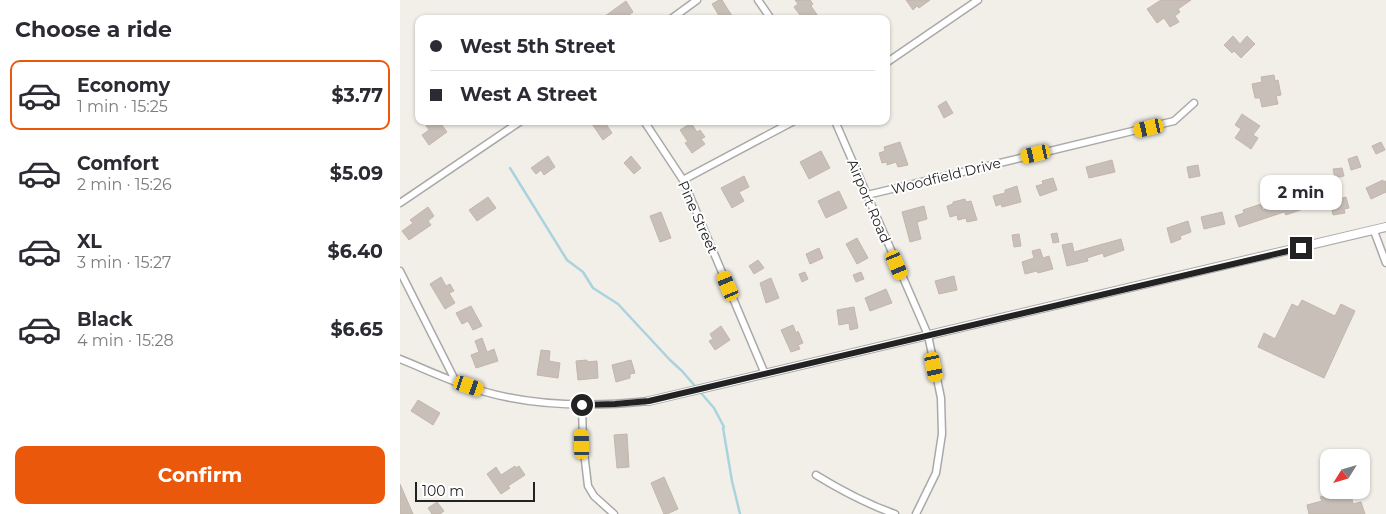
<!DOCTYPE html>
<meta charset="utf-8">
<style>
:root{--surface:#fff;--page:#f2f2f3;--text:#2b2b33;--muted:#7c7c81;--line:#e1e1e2;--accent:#ea580c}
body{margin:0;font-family:Montserrat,sans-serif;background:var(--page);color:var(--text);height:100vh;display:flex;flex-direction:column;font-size:19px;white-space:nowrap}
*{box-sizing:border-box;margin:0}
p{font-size:16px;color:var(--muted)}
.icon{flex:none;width:28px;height:28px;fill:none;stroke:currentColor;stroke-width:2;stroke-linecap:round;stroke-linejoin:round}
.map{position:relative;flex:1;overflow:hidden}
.drawer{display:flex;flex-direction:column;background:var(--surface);width:400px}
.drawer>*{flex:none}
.banner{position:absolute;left:15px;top:15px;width:475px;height:110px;border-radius:10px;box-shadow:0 1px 4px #0004;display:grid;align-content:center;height:110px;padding:0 15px;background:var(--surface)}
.needle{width:32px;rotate:233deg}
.fabs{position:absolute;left:920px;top:449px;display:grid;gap:10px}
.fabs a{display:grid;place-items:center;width:50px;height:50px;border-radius:10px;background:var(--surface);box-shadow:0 1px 4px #0004;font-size:25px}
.scale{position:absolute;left:15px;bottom:12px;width:120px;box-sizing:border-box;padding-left:5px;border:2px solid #222;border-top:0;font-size:14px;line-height:18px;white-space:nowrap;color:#222;-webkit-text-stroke:4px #fff;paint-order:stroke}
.end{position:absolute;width:22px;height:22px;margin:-11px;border:6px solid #222;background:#fff;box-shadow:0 0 0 2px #fff}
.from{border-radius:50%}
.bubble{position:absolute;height:35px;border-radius:10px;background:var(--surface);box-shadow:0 1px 4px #0004;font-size:16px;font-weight:700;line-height:35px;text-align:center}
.car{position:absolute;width:15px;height:30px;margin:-15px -8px;border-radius:6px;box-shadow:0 0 4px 1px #0007;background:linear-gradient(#f5c518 24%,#345 0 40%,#f5c518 0 76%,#345 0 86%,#f5c518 0)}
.banner b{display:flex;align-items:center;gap:18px;height:48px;font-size:19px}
.banner b+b{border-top:1px solid var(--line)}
.banner i{width:12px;height:12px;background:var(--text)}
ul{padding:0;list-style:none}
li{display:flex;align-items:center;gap:15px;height:70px;margin:0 10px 8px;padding:0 5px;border:2px solid transparent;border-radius:10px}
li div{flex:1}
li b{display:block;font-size:19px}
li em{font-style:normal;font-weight:700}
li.selected{border-color:var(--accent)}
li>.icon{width:45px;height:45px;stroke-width:1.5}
h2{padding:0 15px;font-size:22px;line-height:60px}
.primary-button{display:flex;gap:10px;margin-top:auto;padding:10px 15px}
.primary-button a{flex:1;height:58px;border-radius:10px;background:var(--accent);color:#fff;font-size:20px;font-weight:700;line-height:58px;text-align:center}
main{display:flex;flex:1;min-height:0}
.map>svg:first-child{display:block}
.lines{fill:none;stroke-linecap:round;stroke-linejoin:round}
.stream{stroke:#aad3df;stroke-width:2.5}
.building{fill:#c7bfb8;stroke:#c4b6ab}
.minor-casing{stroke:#a9a9a9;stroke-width:9}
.tertiary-casing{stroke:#a9a9a9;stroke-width:10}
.minor{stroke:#fff;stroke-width:6}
.tertiary{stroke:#fff;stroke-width:8}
.route{stroke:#222;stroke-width:6}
.labels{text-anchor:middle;stroke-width:4;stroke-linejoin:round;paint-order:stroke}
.street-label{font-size:14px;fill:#222;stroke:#fff}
</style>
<main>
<section class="drawer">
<h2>Choose a ride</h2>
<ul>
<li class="selected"><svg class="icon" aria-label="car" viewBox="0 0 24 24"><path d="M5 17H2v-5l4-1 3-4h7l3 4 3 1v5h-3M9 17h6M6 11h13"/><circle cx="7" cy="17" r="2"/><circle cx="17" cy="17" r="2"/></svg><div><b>Economy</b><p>1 min · 15:25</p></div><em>$3.77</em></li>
<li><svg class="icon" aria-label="car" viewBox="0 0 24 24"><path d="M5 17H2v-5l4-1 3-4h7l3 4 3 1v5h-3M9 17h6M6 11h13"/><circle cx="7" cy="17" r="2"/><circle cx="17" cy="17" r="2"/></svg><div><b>Comfort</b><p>2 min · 15:26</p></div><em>$5.09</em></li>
<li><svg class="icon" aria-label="car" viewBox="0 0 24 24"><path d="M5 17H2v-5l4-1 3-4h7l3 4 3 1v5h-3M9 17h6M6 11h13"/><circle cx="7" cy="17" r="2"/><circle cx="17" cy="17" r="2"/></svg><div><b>XL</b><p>3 min · 15:27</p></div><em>$6.40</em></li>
<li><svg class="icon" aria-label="car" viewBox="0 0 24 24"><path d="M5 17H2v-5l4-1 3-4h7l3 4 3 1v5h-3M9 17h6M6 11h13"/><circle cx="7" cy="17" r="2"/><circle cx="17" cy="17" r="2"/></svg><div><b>Black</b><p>4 min · 15:28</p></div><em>$6.65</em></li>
</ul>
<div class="primary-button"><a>Confirm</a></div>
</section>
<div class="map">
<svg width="986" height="514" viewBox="0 0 986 514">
<rect width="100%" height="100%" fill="#f2efe9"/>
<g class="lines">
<!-- stream -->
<path class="stream" d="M110,168L167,260L183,272L193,288L218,304L270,360L282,371L314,408L324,427L323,428L332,481L340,514"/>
</g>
<!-- building -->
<path class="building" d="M319,0H322L334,19H321L312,4Z
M395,0H410L413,4L411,6L420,19H403L394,7L398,4Z
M506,0H530L519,8L517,6L513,10Z
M761,0H791L778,9L780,12L775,16L779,22L770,27L764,18L757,23L747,9Z
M226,1L233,12L223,19H201Z
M833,36L840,44L847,36L855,44L841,58L834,51L832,53L824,45Z
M874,75L875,81L878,80L881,95L876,96L878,104L862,107L860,98H855L852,84L862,82L861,77Z
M546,101L553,113L544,118L538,106Z
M842,114L860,126L853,135L858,138L851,149L835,138L841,129L835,125Z
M23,121H39L47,132L29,145L22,135L29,130Z
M190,121H204L212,133L203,140Z
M291,123L297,132L300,130L305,137L301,139L305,144L292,153L285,143L288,142L280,130Z
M500,142L508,165L498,167L496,162L487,165V162L482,163L479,153L485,151L484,147Z
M981,142L985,150L976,154L972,146Z
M421,151L430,168L409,179L400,162Z
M148,156L155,167L144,175L141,170L136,174L131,168Z
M231,156L241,168L234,174L224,163Z
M957,156L961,167L951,170L948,159Z
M712,160L715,172L689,178L686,167Z
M798,165L800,176L789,178L787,167Z
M942,168L944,176L935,178L933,169Z
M344,176L349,187L339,192L344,201L332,208L321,188Z
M653,178L657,190L640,196L636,186L643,184L642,181Z
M983,180V182L986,181V192L971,199L966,188Z
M617,186L621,202L602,207L601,204L596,206L593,196L605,193V190Z
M439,191L447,208L426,218L418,201Z
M938,194L939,199L946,197L949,208L944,209L945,213L933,215L929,196Z
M88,197L96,208L77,221L69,210Z
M899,198L903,209L886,215L884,212L839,227L835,216L844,213L843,210L861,204L863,210Z
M565,199L566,202L571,201L577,220L567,222L566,218L558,220L557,215L550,217L547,206L553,204V202Z
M524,206L527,219L517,222L521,239L510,242L502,212Z
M28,207L34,216L28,221L31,225L9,240L2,231L13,223L10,220Z
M261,212L271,238L260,242L250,216Z
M822,212L825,224L804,229L801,217Z
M788,221L791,232L780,236L781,239L771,243L767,228Z
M657,233L659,242L653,243L651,234Z
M619,234L621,246L614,247L612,235Z
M457,238L468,258L457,264L446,244Z
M721,239L724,250L704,257L703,253L687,258L688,261L667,266L662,245L672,243L674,252Z
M419,248L423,258L410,264L406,254Z
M640,249L643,258L649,256L653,269L638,273L637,271L625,274L622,262L634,258L632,251Z
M358,260L364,268L354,274L349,266Z
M405,272L408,279L402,282L399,274Z
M461,272L464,279L456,282L453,275Z
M554,276L557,290L539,294L535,281Z
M41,277L46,286L50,284L54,291L49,293L55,303L45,309L30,284Z
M371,278L379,298L366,303L360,283Z
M486,289L492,303L470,311L465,298Z
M902,300L935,316L941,304L955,311L924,378L858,347L864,333L875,339L892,304L898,307Z
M71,306L82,326L73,330L68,321L62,324L56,313Z
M454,307L458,328L450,330L449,323L439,325L437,310Z
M393,325L396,333L398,331L403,343L398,345L400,349L391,352L381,330Z
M321,326L330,340L315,350L309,341L313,339L310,334Z
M82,338L87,352L94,349L98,361L76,368L71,355L79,352L75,341Z
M141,350L150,351L149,361L160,363L158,378L137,375Z
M187,360V362L197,361L198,378L178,380L176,361Z
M231,360L235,373L230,374V378L216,382L212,365Z
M18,400L40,413L33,425L11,411Z
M227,434L229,467L217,468L214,435Z
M115,466L116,468L119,466L125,475L108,486L110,488L101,494L87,474L96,467L101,475Z
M264,477L278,509L267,514H264L251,483Z
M0,484L13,514H0Z
M926,490H935L936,494L943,492L944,497L951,495L953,504L961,502L965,514H909L907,505L922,501L920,497L928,495Z
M37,502L44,511L40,514H32L28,508Z"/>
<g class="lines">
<!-- minor casing -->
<g class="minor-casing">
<path id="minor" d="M358,0L371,19
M271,19L297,0
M486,63L578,0
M244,121L283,180L365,374
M435,121L528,335L541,398L542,434L536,473L516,514
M283,180L394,121
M467,195L774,121L794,103
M0,203L121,121
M974,231L986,263
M0,271L56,382
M0,359C27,370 54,383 82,391C136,407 193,407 249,401
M182,405L183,444L188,486L194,496L214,514
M416,475C442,491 467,504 495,514"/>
</g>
<!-- tertiary casing -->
<g class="tertiary-casing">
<path id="tertiary" d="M249,401L986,227"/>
</g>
<!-- minor -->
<use href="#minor" class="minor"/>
<!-- tertiary -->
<use href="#tertiary" class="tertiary"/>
</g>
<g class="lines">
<!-- route -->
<path class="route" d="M182,405L215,404L249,401L901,248"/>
</g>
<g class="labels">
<!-- street labels -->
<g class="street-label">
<text transform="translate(546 176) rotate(-14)" y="5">Woodfield Drive</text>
<text transform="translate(469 201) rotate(67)" y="5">Airport Road</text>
<text transform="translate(298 217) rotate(66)" y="5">Pine Street</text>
</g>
</g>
</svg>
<div class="fabs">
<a><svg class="needle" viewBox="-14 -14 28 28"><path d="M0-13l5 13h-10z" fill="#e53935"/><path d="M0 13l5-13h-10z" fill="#7c7c81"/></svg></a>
</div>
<div class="scale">100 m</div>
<i class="end from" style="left:182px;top:405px"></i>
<i class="end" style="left:901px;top:248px"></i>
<div class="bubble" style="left:860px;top:175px;width:82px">2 min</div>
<i class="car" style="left:749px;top:128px;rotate:257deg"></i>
<i class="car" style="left:636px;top:154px;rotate:257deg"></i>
<i class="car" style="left:497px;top:265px;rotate:157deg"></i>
<i class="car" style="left:328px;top:286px;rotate:337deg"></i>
<i class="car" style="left:534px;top:367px;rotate:168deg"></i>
<i class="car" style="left:69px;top:386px;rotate:109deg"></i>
<i class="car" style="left:182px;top:444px;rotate:359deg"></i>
<div class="banner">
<b><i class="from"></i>West 5th Street</b>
<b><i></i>West A Street</b>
</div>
</div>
</main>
